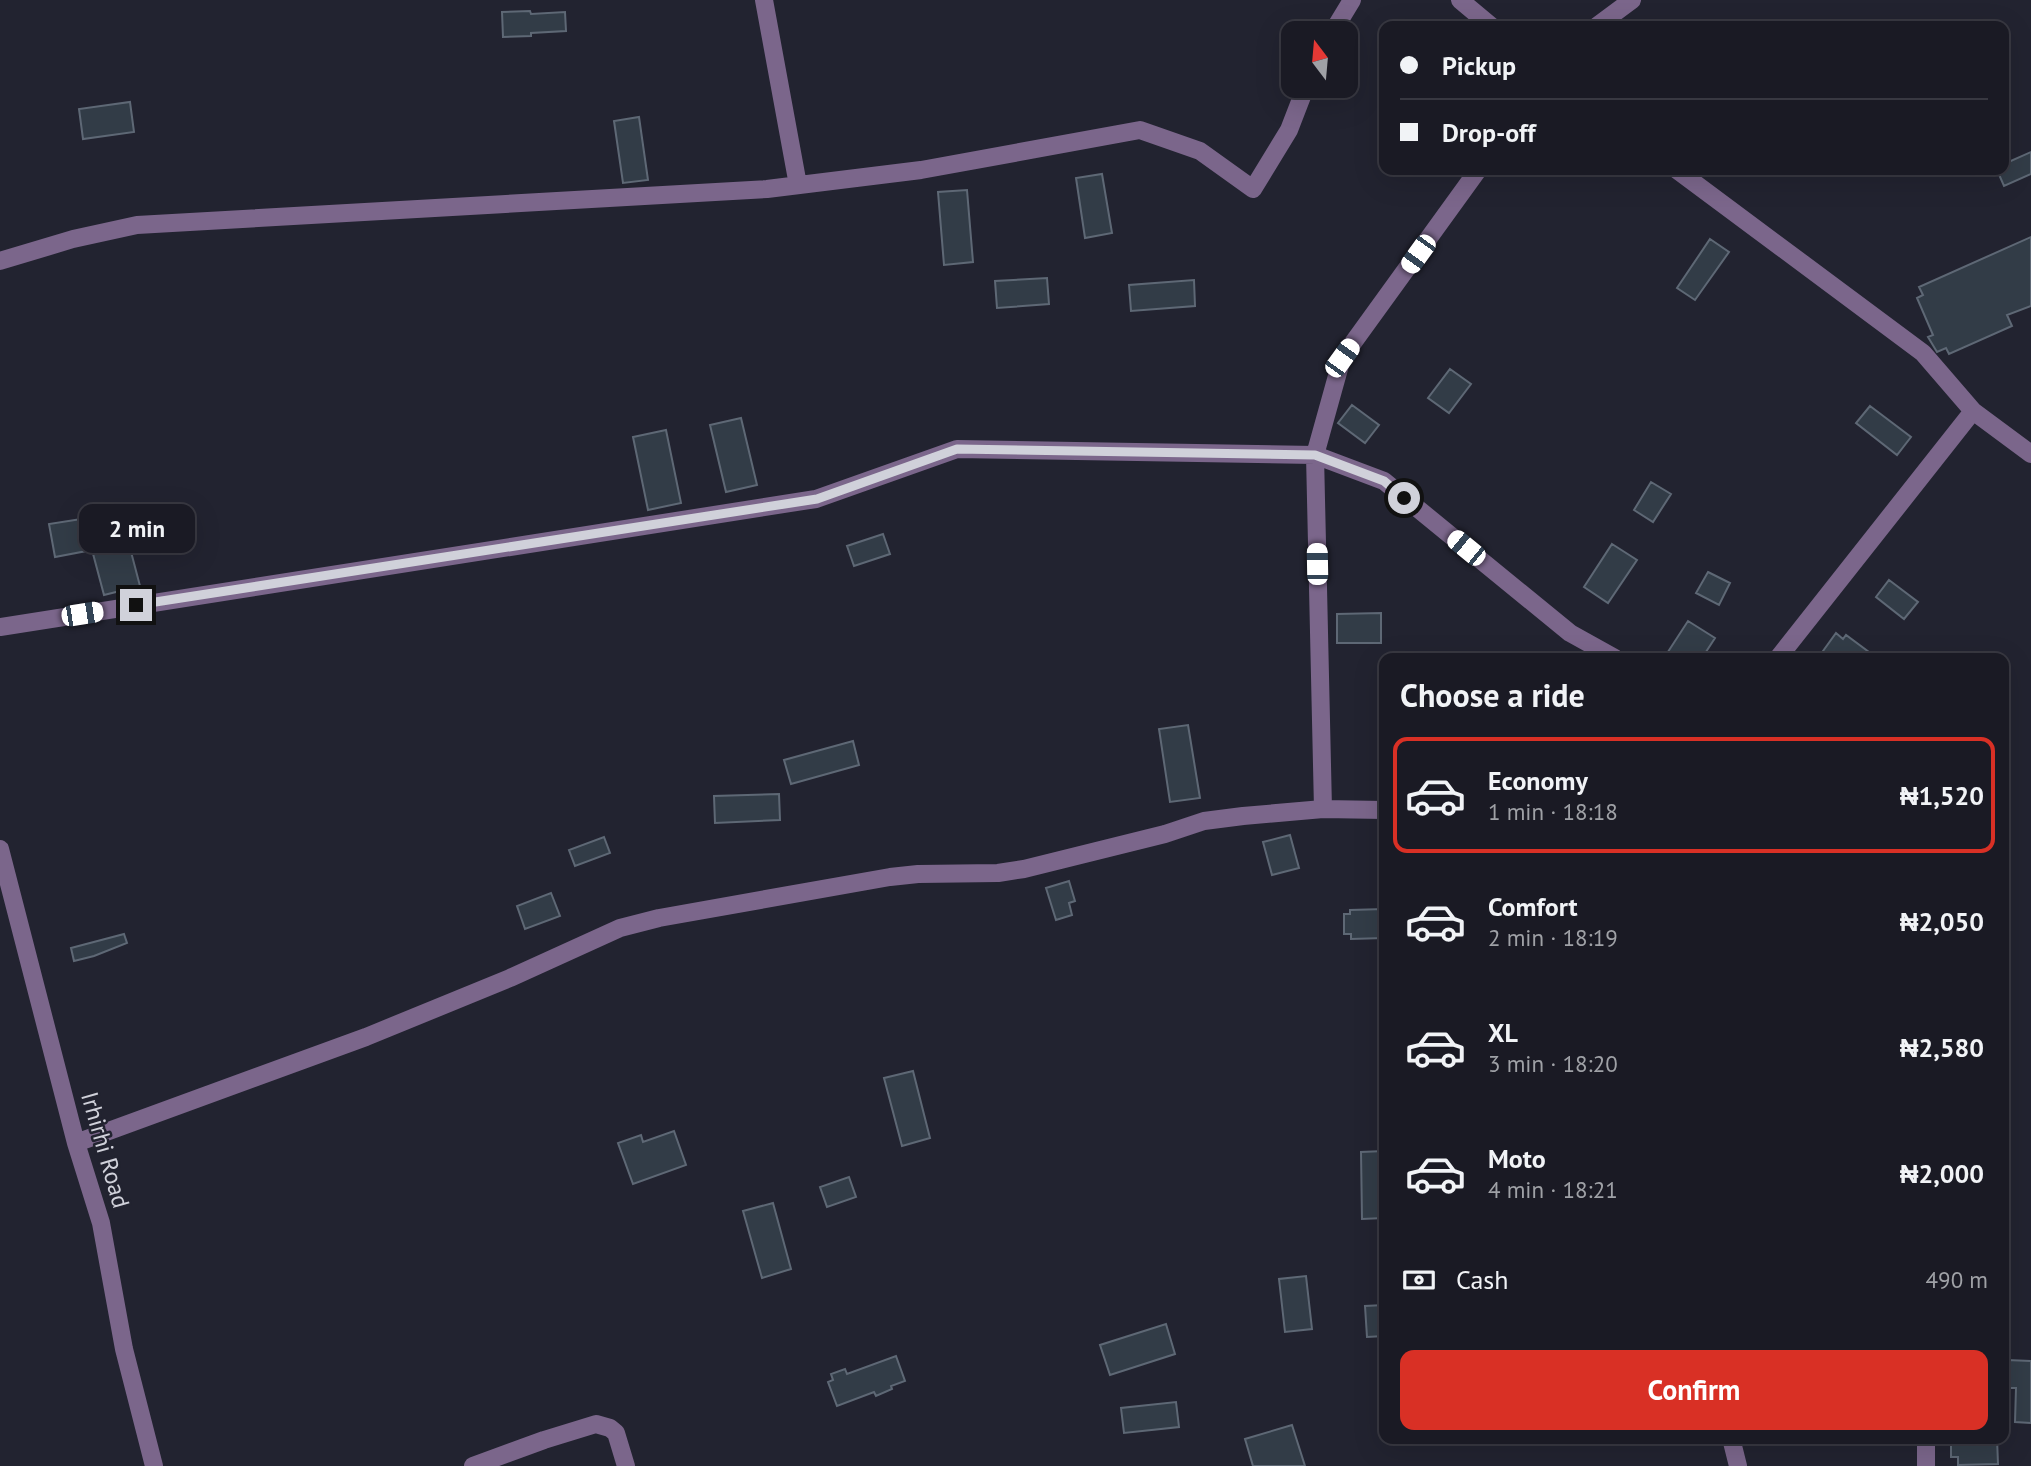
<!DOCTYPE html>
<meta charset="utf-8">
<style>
:root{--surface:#1a1a24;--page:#23232c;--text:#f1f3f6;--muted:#9fa1a6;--line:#383841;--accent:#d93025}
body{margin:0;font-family:"PT Sans",sans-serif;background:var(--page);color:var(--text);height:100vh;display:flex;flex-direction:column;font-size:26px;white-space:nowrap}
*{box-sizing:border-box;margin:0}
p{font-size:23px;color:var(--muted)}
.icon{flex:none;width:38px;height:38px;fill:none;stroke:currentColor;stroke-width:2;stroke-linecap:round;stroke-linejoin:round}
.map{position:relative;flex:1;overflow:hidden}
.sheet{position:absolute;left:1379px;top:653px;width:630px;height:791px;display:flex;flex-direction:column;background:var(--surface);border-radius:14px;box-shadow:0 7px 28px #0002,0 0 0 2px var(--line)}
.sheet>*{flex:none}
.guide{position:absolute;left:1379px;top:21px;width:630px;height:154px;border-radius:14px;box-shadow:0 7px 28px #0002,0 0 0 2px var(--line);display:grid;align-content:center;height:154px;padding:0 21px;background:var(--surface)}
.needle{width:46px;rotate:344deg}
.controls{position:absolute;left:1281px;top:21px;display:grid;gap:14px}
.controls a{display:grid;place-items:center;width:77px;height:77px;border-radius:14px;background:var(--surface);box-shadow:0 7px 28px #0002,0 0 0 2px var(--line);font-size:35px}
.end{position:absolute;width:32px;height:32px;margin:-16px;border:9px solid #d0d1da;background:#111;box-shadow:0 0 0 4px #111}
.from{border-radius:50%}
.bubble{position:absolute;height:49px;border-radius:14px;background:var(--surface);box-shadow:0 7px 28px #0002,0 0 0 2px var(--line);font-size:23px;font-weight:600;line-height:49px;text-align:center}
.car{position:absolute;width:21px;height:42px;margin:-21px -10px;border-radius:9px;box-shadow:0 0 5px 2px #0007;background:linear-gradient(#fff 24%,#345 0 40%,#fff 0 76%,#345 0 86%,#fff 0)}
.guide b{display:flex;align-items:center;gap:24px;height:66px;font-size:26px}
.guide b+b{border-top:2px solid var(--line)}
.guide i{width:18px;height:18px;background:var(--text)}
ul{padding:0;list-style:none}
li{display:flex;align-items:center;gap:21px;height:116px;margin:0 14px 10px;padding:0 7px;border:4px solid transparent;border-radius:14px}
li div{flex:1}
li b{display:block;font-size:26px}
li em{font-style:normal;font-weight:600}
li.selected{border-color:var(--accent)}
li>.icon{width:63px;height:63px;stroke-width:1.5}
h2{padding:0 21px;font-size:32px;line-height:84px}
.pay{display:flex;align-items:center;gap:18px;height:77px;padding:0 21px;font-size:26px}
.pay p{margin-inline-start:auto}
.action{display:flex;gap:14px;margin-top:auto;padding:14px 21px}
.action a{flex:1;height:80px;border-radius:14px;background:var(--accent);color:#fff;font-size:28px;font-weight:600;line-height:80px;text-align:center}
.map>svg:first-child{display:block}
.building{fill:#323c47;stroke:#5e6875;stroke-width:2}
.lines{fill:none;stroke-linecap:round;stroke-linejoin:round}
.minor{stroke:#7b668b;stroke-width:18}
.route{stroke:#d0d1da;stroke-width:9}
.labels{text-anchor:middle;stroke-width:5;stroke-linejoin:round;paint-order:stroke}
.street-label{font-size:24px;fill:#d0d1da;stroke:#222330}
</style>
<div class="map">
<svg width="2031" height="1466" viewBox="0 0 2031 1466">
<rect width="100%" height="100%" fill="#222330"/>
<!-- building -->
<path class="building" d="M530,11L531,14L565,12L566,31L531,33V36L503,37L502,12Z
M130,102L134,132L83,139L79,109Z
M639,117L648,180L623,183L614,121Z
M2031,152V174L2004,186L1997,170H2004V164Z
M1102,174L1112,233L1085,238L1076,178Z
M967,190L973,262L944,265L938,192Z
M2031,237V306L2007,315L2012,326L1949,354L1946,348L1937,352L1928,337L1933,335L1917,298L1923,295L1919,287Z
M1710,239L1729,252L1695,300L1677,288Z
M1047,278L1049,304L997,308L995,281Z
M1194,280L1195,306L1131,311L1129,285Z
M1450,369L1471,384L1449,413L1428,398Z
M1352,405L1379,425L1365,443L1338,423Z
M1870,406L1911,437L1897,455L1856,423Z
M741,418L757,485L726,492L710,425Z
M666,430L681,503L648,510L633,437Z
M1651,482L1671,494L1653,522L1634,510Z
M120,513L126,549L130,548L140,586L104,595L92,550L55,557L49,524Z
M883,534L890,554L854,566L847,546Z
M1612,544L1637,560L1608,603L1584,587Z
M1708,572L1730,583L1719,605L1696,593Z
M1889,580L1918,602L1904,619L1876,597Z
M1381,613V643H1337V614Z
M1688,621L1715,638L1702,658H1664Z
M1836,633L1843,639L1846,635L1877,658H1818Z
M1188,725L1200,798L1170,802L1159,729Z
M853,741L859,765L791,784L784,760Z
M779,794L780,820L715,823L714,796Z
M1290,835L1299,868L1272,875L1263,842Z
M604,837L610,853L575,866L569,850Z
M1069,881L1075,901L1069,903L1072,915L1056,920L1046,888Z
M551,893L560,916L525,929L517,906Z
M1384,909V938L1351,939V934H1344V914H1350V910Z
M124,934L127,943L94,956L74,961L71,948Z
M913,1071L930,1138L902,1146L884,1078Z
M674,1131L686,1165L633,1184L618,1143L641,1135L643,1142Z
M1384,1151V1218L1362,1219L1361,1152Z
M849,1177L856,1197L827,1207L820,1187Z
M773,1203L791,1269L762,1278L743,1211Z
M1306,1276L1312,1329L1285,1332L1279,1279Z
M1384,1305V1336L1367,1337L1365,1306Z
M1166,1324L1175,1354L1110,1375L1100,1345Z
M896,1356L905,1381L891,1386L892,1389L876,1396L874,1392L837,1406L828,1382L833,1380L831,1374L845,1369L847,1374Z
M2007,1360L2031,1361V1423L2015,1422L2016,1388H2006Z
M1176,1402L1179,1427L1124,1433L1121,1408Z
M1292,1425L1305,1466H1253L1245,1439Z
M1961,1438H1997L1998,1464L1958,1465V1457H1951V1441H1961Z"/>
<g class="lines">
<!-- minor -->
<path class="minor" d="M764,0L798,185
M1460,0L1491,26
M1597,26L1632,0
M1332,33L1352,0
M1677,170L1923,353L1973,411L2031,454
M0,261L73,239L137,225L767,189L921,170L1140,130L1200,151L1253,189L1289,130L1306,86
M0,627L816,499L957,449L1315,455L1384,481L1570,633L1615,658
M1778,658L1973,411
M1323,809L1315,455L1342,358L1478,170
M0,849L76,1143L101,1223L124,1349L154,1466
M76,1143L366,1037L510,978L620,928L659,918L890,877L918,874L998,873L1024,869L1165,834L1204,821L1243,816L1323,809L1384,810
M1731,1438L1738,1466
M1926,1438V1466
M473,1466L544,1440L596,1424L610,1428L616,1433L626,1466"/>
</g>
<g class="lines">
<!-- route -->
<path class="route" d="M136,605L817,499L957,449L1315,455L1384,481L1404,498"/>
</g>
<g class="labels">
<!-- street labels -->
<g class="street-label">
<text transform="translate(105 1150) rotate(74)" y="8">Irhirhi Road</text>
</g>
</g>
</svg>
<div class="controls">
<a><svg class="needle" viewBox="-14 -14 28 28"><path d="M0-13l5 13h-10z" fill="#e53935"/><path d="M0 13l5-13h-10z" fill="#9fa1a6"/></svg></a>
</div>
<i class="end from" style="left:1404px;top:498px"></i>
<i class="end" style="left:136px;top:605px"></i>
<div class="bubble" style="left:79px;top:504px;width:116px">2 min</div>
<i class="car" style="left:1418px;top:254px;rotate:216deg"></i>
<i class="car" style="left:1342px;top:358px;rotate:36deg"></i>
<i class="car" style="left:1466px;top:548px;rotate:309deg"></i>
<i class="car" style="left:1317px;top:564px;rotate:359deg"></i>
<i class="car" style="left:82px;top:614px;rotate:81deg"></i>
<div class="guide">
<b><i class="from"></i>Pickup</b>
<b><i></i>Drop-off</b>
</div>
<section class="sheet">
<h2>Choose a ride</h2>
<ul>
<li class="selected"><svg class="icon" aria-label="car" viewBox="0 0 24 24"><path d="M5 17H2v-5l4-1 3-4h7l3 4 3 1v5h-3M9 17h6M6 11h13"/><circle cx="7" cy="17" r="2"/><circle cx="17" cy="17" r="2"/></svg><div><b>Economy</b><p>1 min · 18:18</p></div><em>₦1,520</em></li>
<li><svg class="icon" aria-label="car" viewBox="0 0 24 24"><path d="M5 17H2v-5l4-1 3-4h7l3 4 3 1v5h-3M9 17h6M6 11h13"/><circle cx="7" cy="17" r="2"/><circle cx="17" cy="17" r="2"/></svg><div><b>Comfort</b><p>2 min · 18:19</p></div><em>₦2,050</em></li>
<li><svg class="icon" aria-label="car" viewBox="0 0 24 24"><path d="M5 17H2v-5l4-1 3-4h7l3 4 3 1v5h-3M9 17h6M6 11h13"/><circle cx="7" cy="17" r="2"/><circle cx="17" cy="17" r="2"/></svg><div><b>XL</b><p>3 min · 18:20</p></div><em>₦2,580</em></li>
<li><svg class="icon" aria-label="car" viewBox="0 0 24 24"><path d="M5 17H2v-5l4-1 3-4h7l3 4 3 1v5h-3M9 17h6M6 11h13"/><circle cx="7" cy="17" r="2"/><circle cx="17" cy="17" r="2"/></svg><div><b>Moto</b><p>4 min · 18:21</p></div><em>₦2,000</em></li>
</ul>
<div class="pay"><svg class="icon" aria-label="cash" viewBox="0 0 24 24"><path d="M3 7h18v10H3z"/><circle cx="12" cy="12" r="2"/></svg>Cash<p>490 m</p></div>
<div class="action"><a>Confirm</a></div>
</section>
</div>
